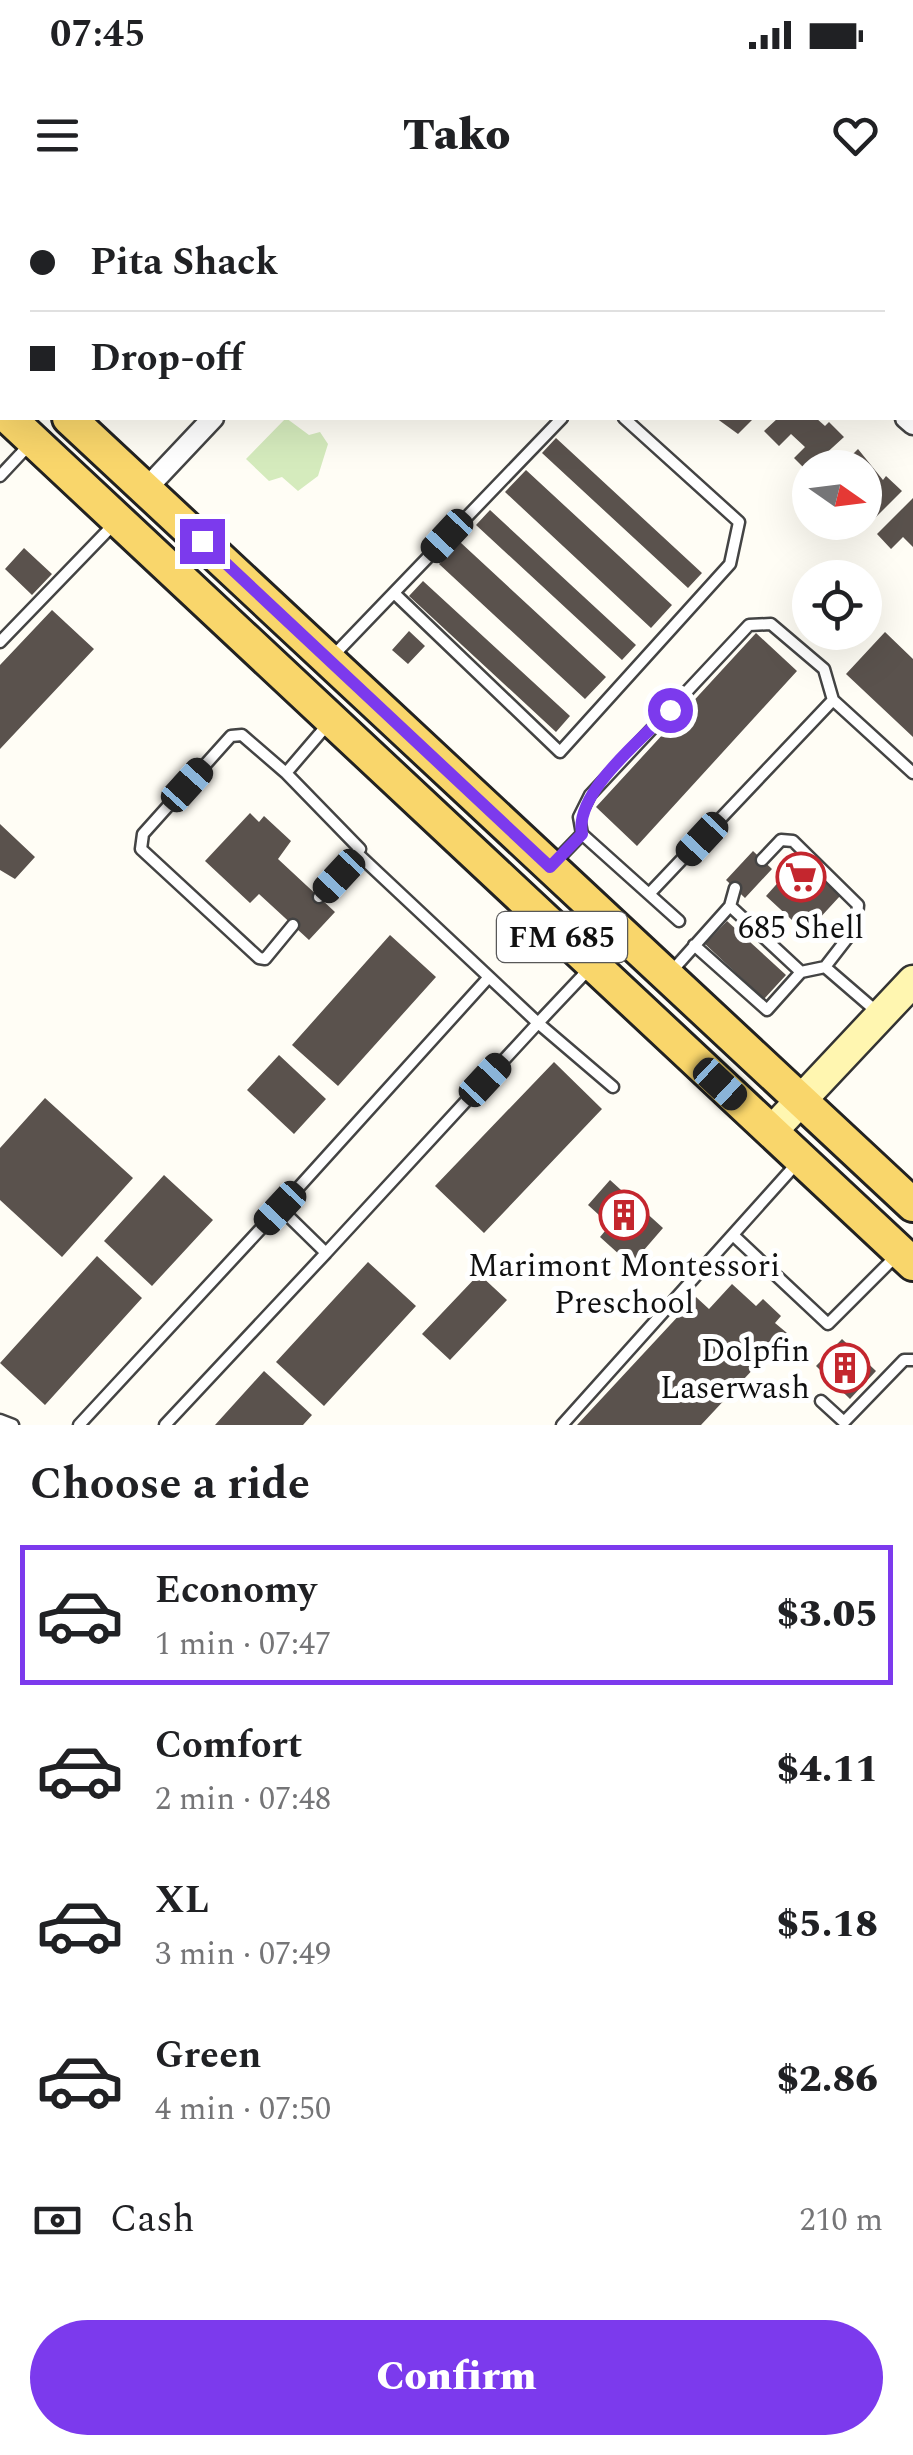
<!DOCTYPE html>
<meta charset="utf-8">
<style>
:root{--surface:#fff;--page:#f6f6f6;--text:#202124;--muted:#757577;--line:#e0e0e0;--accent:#7c3aed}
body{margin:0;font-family:Spectral,serif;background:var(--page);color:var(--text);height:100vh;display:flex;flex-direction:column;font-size:38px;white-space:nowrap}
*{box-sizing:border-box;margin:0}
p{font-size:32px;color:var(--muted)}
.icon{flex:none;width:55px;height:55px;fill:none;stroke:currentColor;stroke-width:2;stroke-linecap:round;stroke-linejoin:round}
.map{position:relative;height:1225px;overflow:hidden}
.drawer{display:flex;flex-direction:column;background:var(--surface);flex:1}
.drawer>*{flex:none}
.guide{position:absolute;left:0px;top:0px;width:915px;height:220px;box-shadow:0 10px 40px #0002;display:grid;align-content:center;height:220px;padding:0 30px;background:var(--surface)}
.needle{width:65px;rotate:104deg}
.controls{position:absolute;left:792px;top:250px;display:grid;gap:20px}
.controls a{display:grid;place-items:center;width:90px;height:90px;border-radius:50%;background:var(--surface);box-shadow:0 10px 40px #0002;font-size:50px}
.end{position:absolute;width:45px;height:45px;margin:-22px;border:12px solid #7c3aed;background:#fff;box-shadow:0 0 0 5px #fff}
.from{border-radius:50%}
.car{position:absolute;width:30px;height:60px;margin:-30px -15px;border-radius:12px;box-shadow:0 0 8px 2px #0007;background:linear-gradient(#222 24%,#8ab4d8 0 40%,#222 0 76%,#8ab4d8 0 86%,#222 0)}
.guide b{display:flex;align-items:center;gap:35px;height:95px;font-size:38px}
.guide b+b{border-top:2px solid var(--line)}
.guide i{width:25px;height:25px;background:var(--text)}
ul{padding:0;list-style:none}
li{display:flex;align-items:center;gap:30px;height:140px;margin:0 20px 15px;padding:0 10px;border:5px solid transparent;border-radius:0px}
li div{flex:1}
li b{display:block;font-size:38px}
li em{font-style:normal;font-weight:800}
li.selected{border-color:var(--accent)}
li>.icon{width:90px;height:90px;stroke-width:1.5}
h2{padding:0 30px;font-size:45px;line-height:120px}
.pay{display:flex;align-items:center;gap:25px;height:110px;padding:0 30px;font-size:38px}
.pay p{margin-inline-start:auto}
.cta{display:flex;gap:20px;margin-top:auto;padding:20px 30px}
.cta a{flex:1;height:115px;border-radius:60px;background:var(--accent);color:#fff;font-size:40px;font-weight:800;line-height:115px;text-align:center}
.status{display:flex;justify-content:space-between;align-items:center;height:70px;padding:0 50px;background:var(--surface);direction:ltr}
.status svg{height:28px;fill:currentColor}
header{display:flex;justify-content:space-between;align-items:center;height:130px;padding:0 30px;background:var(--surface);font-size:45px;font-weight:800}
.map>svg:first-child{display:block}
.green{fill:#d5ebbd}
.building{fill:#5a524d}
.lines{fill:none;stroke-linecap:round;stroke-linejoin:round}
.lane-casing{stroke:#444;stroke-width:15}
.street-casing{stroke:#444;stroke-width:25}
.secondary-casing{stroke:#333;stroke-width:35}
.primary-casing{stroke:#222;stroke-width:38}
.lane{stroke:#fff;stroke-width:10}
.street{stroke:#fff;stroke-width:20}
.secondary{stroke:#fff6b0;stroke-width:30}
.primary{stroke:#f9d66b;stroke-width:32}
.route{stroke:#7c3aed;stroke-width:12}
.labels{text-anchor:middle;stroke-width:10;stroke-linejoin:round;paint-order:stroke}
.shield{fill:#fff;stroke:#585858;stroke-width:2.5}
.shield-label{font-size:30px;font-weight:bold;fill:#111}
.poi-label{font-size:32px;fill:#111;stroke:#fff}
</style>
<div class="status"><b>07:45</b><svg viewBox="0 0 49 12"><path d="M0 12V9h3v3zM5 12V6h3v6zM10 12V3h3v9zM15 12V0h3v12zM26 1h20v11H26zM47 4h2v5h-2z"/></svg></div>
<header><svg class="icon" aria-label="menu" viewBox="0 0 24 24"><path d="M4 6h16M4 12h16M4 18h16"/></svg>Tako<svg class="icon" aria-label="heart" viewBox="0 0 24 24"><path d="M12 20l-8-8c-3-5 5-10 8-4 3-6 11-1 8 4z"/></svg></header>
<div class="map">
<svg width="913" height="1225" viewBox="0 0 913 1225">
<rect width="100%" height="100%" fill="#fffdf5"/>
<!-- green -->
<path class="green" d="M286,218L309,235L320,232L328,244L318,276L298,291L282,277L269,281L246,259Z"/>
<!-- building -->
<path class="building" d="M716,218H754L738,234Z
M778,218H816L825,226L829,222L844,237L810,268V274L794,258L805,247L791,234L779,246L764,231Z
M556,238L702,373L688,388L542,253Z
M858,249L883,280L886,276L902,291L865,328V268H839Z
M526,270L672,405L651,428L505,292Z
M913,298V347L903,337L891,349L877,334Z
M490,310L636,445L622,460L476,325Z
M460,342L606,477L585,499L439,364Z
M24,348L52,374L32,395L5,369Z
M423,381L570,516L556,532L409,396Z
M52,410L94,449L0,549V465Z
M409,431L425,446L408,464L392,450Z
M885,432L913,459V537L846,474Z
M756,433L797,471L637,646L596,607Z
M250,613L259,622L264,616L291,641L278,659L335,712L309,740L259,694L250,703L205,661Z
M0,624L35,657L15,679L0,670Z
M753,651L772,669L745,698L726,680Z
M800,658L840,696L806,733L766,696Z
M727,721L786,775L764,799L705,744Z
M390,735L436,777L338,886L292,845Z
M279,855L326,899L294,934L247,890Z
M554,862L602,909L484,1033L435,986Z
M45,898L133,978L62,1057L0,1000V948Z
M164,975L213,1020L152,1086L104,1041Z
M610,980L663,1028L631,1065L600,1037L610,1025L588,1005Z
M97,1056L142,1098L45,1205L0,1163Z
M368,1062L416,1106L324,1206L276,1162Z
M479,1074L507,1100L450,1160L422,1134Z
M732,1084L756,1106L763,1099L781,1116L775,1123L787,1133L701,1225H577L696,1097L709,1109Z
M842,1139L876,1171L850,1199L816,1166Z
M264,1171L312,1215L303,1225H215Z"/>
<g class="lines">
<!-- lane casing -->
<g class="lane-casing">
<path id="lane" d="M0,276L29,245
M394,393L560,552L730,364L739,322L624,218
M0,442L114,324
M333,456L562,218
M286,573L360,649L319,697
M582,634L579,617L590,595L749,425L771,424L824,469L833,500
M359,655L489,777
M762,660L781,640L793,641L858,705L856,727L825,767
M555,662L582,634L679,721
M649,694L833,500L913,573
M730,706L735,688
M293,725L265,759L259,758L141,649L143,634L231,536L242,535L286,573L328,524
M694,745L767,810L801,772
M588,770L538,823L489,777L280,1008L326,1053L538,823L613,887
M671,772L730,706L801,772L825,767L876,811
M733,1035L828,1124L898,1054
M821,1201L844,1222L904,1160H913
M0,1220L13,1225
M79,1225L280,1008
M165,1225L326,1053
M562,1225L798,962"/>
</g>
<!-- street casing -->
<g class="street-casing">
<path id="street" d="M670,0L673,2
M414,2L416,0
M820,2L823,0
M906,218L913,224
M146,289L213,218"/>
</g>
<!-- secondary casing -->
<g class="secondary-casing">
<path id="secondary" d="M771,932L913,781"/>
</g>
<!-- primary casing -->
<g class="primary-casing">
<path id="primary" d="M0,154L2,156
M9,218L913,1064
M69,218L913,1005"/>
</g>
<!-- lane -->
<use href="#lane" class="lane"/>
<!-- street -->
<use href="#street" class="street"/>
<!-- secondary -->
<use href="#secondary" class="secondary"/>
<!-- primary -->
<use href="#primary" class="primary"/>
</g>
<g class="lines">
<!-- route -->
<path class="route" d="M202,341L550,667L582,634C574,593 642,539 670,510"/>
</g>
<!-- icons -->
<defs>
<g id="supermarket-ring" transform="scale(2.5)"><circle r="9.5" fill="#fff" stroke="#c4262e" stroke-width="1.5"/><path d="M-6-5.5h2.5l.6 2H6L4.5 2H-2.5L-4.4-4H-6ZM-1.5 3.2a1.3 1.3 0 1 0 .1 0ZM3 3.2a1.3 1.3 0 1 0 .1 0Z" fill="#c4262e"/></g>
<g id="building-ring" transform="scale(2.5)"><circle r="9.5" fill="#fff" stroke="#c4262e" stroke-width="1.5"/><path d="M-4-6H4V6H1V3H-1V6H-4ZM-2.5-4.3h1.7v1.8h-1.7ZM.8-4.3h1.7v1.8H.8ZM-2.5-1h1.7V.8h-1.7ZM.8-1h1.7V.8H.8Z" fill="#c4262e"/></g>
</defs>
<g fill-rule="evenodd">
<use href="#supermarket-ring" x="801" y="677"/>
<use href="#building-ring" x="624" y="1015"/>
<use href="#building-ring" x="845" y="1168"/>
</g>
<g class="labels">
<!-- shield labels -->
<rect class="shield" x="497" y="712" width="130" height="50" rx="8"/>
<g class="shield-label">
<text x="562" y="747">FM 685</text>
</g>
<!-- poi labels -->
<g class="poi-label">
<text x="801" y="738">685 Shell</text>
<text x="624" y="1076">Marimont Montessori<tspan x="624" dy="37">Preschool</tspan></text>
<text x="810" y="1161" text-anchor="end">Dolpfin<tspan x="810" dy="37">Laserwash</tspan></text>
</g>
</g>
</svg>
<div class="controls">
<a><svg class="needle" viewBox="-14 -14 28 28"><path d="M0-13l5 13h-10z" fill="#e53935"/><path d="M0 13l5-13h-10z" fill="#757577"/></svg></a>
<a><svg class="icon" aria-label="locate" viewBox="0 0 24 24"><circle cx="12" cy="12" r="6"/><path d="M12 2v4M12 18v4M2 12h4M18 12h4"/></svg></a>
</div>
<i class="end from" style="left:670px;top:510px"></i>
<i class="end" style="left:202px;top:341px"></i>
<i class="car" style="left:447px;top:336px;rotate:223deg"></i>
<i class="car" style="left:187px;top:585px;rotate:42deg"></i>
<i class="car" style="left:702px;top:639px;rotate:223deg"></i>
<i class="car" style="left:339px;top:676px;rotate:223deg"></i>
<i class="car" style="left:485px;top:880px;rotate:43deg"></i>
<i class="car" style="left:720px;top:884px;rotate:133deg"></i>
<i class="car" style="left:280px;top:1008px;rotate:223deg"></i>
<div class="guide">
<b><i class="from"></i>Pita Shack</b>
<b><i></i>Drop-off</b>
</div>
</div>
<section class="drawer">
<h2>Choose a ride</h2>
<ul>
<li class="selected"><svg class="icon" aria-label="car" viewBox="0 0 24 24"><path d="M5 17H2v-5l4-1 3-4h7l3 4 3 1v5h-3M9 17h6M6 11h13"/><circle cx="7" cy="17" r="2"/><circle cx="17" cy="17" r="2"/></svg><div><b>Economy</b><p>1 min · 07:47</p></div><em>$3.05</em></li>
<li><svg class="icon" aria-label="car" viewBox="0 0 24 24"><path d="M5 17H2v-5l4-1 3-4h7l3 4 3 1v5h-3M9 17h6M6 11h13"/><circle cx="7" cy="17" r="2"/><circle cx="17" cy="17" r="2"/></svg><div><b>Comfort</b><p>2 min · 07:48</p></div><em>$4.11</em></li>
<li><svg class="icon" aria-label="car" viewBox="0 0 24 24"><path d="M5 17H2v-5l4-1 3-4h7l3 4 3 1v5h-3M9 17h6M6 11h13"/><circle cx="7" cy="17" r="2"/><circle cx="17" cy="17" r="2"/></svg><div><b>XL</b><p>3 min · 07:49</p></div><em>$5.18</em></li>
<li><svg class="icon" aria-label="car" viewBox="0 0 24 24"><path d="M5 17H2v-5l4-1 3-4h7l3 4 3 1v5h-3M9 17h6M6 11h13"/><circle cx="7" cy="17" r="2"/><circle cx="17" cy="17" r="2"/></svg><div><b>Green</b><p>4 min · 07:50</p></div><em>$2.86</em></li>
</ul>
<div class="pay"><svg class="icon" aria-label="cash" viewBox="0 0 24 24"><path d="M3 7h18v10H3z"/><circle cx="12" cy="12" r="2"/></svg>Cash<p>210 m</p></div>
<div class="cta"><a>Confirm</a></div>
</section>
